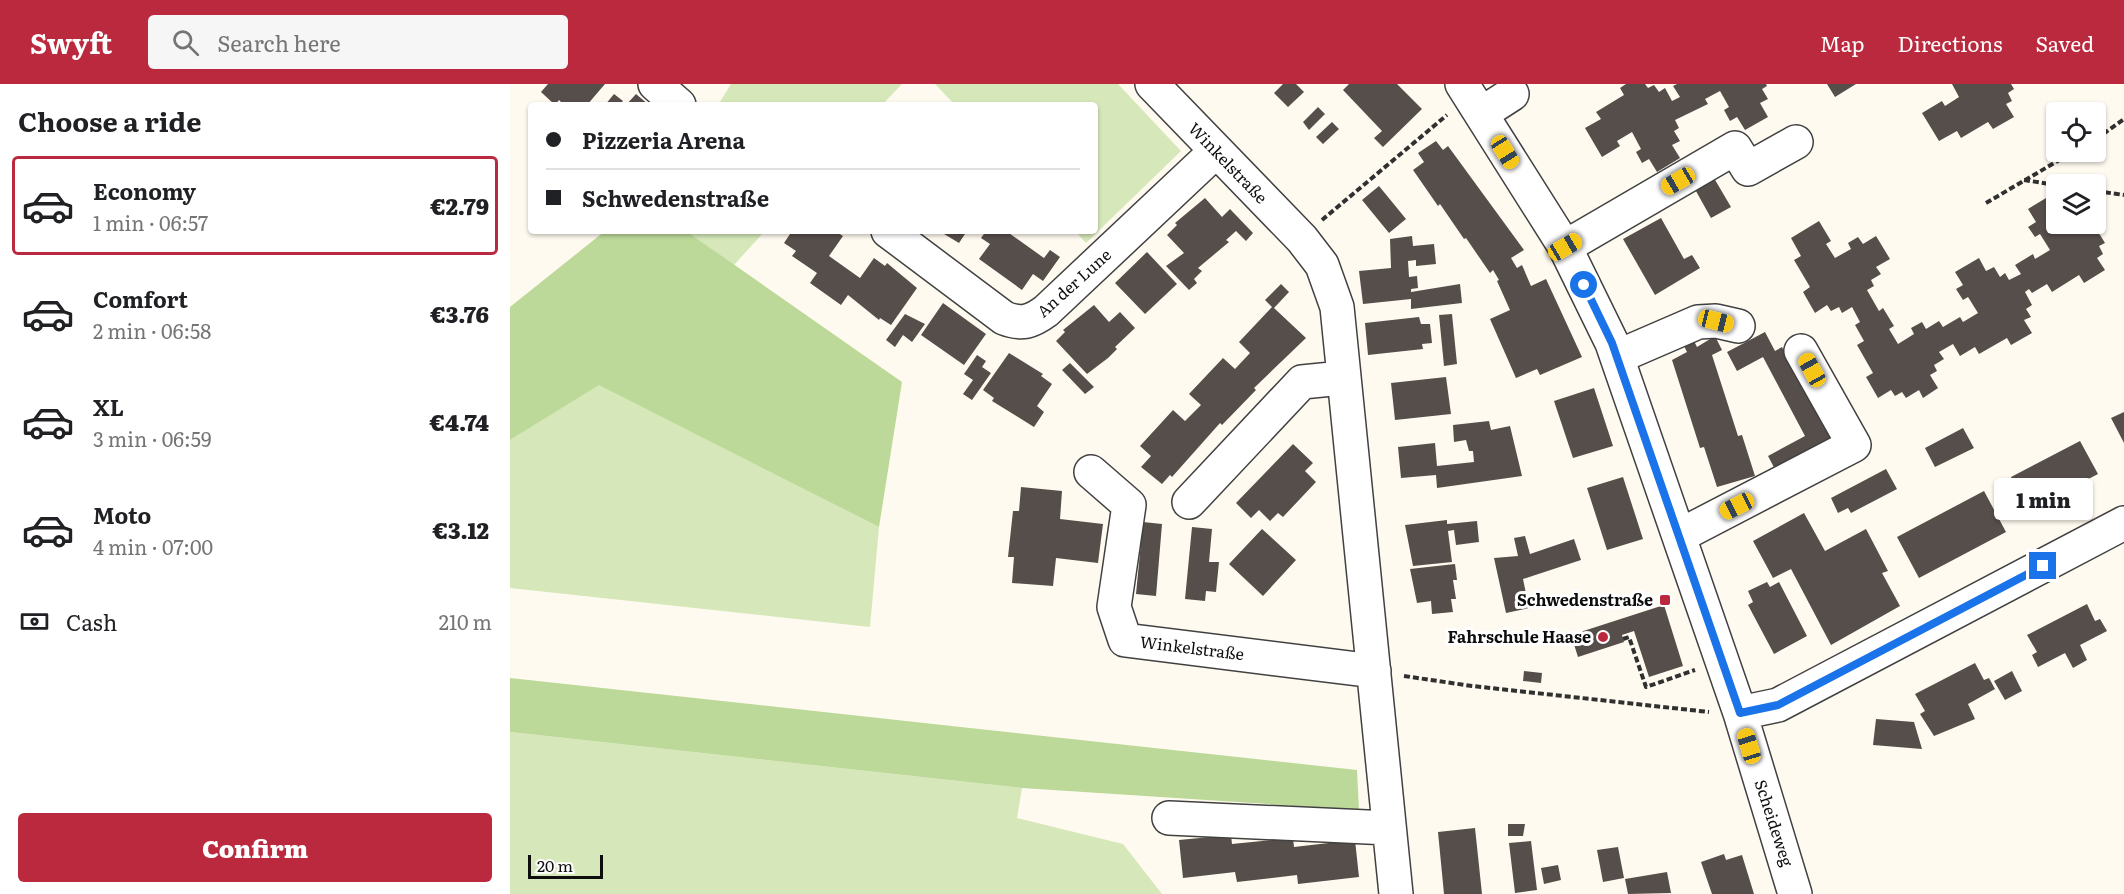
<!DOCTYPE html>
<meta charset="utf-8">
<style>
:root{--surface:#fff;--page:#f6f6f6;--text:#202124;--muted:#757577;--line:#e0e0e0;--accent:#bb293e}
body{margin:0;font-family:Literata,serif;background:var(--page);color:var(--text);height:100vh;display:flex;flex-direction:column;font-size:22px;white-space:nowrap}
*{box-sizing:border-box;margin:0}
p{font-size:20px;color:var(--muted)}
.icon{flex:none;width:33px;height:33px;fill:none;stroke:currentColor;stroke-width:2;stroke-linecap:round;stroke-linejoin:round}
.map{position:relative;flex:1;overflow:hidden}
.sheet{display:flex;flex-direction:column;background:var(--surface);width:510px}
.sheet>*{flex:none}
.hud{position:absolute;left:18px;top:18px;width:570px;height:132px;border-radius:6px;box-shadow:0 2px 4px #0004;display:grid;align-content:center;height:132px;padding:0 18px;background:var(--surface)}
.buttons{position:absolute;left:1536px;top:18px;display:grid;gap:12px}
.buttons a{display:grid;place-items:center;width:60px;height:60px;border-radius:6px;background:var(--surface);box-shadow:0 2px 4px #0004;font-size:30px}
.scale{position:absolute;left:18px;bottom:15px;width:75px;box-sizing:border-box;padding-left:6px;border:3px solid #0e0e0e;border-top:0;font-size:16px;line-height:21px;white-space:nowrap;color:#0e0e0e;-webkit-text-stroke:4px #fff;paint-order:stroke}
.end{position:absolute;width:27px;height:27px;margin:-14px;border:8px solid #1a73e8;background:#fff;box-shadow:0 0 0 3px #fff}
.from{border-radius:50%}
.bubble{position:absolute;height:42px;border-radius:6px;background:var(--surface);box-shadow:0 2px 4px #0004;font-size:20px;font-weight:800;line-height:42px;text-align:center}
.car{position:absolute;width:18px;height:36px;margin:-18px -9px;border-radius:8px;box-shadow:0 0 4px 2px #0007;background:linear-gradient(#f5c518 24%,#345 0 40%,#f5c518 0 76%,#345 0 86%,#f5c518 0)}
.hud b{display:flex;align-items:center;gap:21px;height:57px;font-size:22px}
.hud b+b{border-top:2px solid var(--line)}
.hud i{width:15px;height:15px;background:var(--text)}
ul{padding:0;list-style:none}
li{display:flex;align-items:center;gap:18px;height:99px;margin:0 12px 9px;padding:0 6px;border:3px solid transparent;border-radius:6px}
li div{flex:1}
li b{display:block;font-size:22px}
li em{font-style:normal;font-weight:800}
li.selected{border-color:var(--accent)}
li>.icon{width:54px;height:54px;stroke-width:1.5}
h2{padding:0 18px;font-size:27px;line-height:72px}
.pay{display:flex;align-items:center;gap:15px;height:66px;padding:0 18px;font-size:22px}
.pay p{margin-inline-start:auto}
.button{display:flex;gap:12px;margin-top:auto;padding:12px 18px}
.button a{flex:1;height:69px;border-radius:6px;background:var(--accent);color:#fff;font-size:24px;font-weight:800;line-height:69px;text-align:center}
header{display:flex;align-items:center;gap:36px;box-sizing:border-box;height:84px;padding:0 30px;background:var(--accent);color:#fff}
header strong{font-size:28px}
nav{display:flex;gap:33px;margin-inline-start:auto;font-size:21px}
.search{width:420px;height:54px;background:var(--page);display:flex;align-items:center;gap:15px;box-sizing:border-box;padding:0 21px;border-radius:6px;color:var(--muted);font-size:22px}
main{display:flex;flex:1;min-height:0}
.map>svg:first-child{display:block}
.green{fill:#d6e8b9}
.forest{fill:#bcd999}
.building{fill:#564e4a}
.lines{fill:none;stroke-linecap:round;stroke-linejoin:round}
.minor-casing{stroke:#414141;stroke-width:36}
.path{stroke:#303030;stroke-width:4;stroke-dasharray:6 3;stroke-linecap:butt}
.minor{stroke:#fff;stroke-width:33}
.route{stroke:#1a73e8;stroke-width:8}
.poi-dot{fill:#bb293e;stroke:#fff;stroke-width:2}
.labels{text-anchor:middle;stroke-width:6;stroke-linejoin:round;paint-order:stroke}
.street-label{font-size:16px;fill:#0e0e0e;stroke:#fff}
.poi-label{font-size:16px;font-weight:bold;fill:#0e0e0e;stroke:#fff;text-anchor:end}
</style>
<header>
<strong>Swyft</strong>
<div class="search"><svg class="icon" aria-label="search" viewBox="0 0 24 24"><circle cx="10" cy="10" r="6"/><path d="M15 15l6 6"/></svg>Search here</div>
<nav><a>Map</a><a>Directions</a><a>Saved</a></nav>
</header>
<main>
<section class="sheet">
<h2>Choose a ride</h2>
<ul>
<li class="selected"><svg class="icon" aria-label="car" viewBox="0 0 24 24"><path d="M5 17H2v-5l4-1 3-4h7l3 4 3 1v5h-3M9 17h6M6 11h13"/><circle cx="7" cy="17" r="2"/><circle cx="17" cy="17" r="2"/></svg><div><b>Economy</b><p>1 min · 06:57</p></div><em>€2.79</em></li>
<li><svg class="icon" aria-label="car" viewBox="0 0 24 24"><path d="M5 17H2v-5l4-1 3-4h7l3 4 3 1v5h-3M9 17h6M6 11h13"/><circle cx="7" cy="17" r="2"/><circle cx="17" cy="17" r="2"/></svg><div><b>Comfort</b><p>2 min · 06:58</p></div><em>€3.76</em></li>
<li><svg class="icon" aria-label="car" viewBox="0 0 24 24"><path d="M5 17H2v-5l4-1 3-4h7l3 4 3 1v5h-3M9 17h6M6 11h13"/><circle cx="7" cy="17" r="2"/><circle cx="17" cy="17" r="2"/></svg><div><b>XL</b><p>3 min · 06:59</p></div><em>€4.74</em></li>
<li><svg class="icon" aria-label="car" viewBox="0 0 24 24"><path d="M5 17H2v-5l4-1 3-4h7l3 4 3 1v5h-3M9 17h6M6 11h13"/><circle cx="7" cy="17" r="2"/><circle cx="17" cy="17" r="2"/></svg><div><b>Moto</b><p>4 min · 07:00</p></div><em>€3.12</em></li>
</ul>
<div class="pay"><svg class="icon" aria-label="cash" viewBox="0 0 24 24"><path d="M3 7h18v10H3z"/><circle cx="12" cy="12" r="2"/></svg>Cash<p>210 m</p></div>
<div class="button"><a>Confirm</a></div>
</section>
<div class="map">
<svg width="1614" height="810" viewBox="0 0 1614 810">
<rect width="100%" height="100%" fill="#fffaef"/>
<!-- green -->
<path class="green" d="M221,0H392L372,21H208Z
M425,0H608L671,67L576,159L565,147H585V21H445Z
M176,147H255L224,181Z
M89,300L369,443L360,543L0,504V356Z
M0,648L512,704L507,734L613,760L652,810H0Z"/>
<!-- forest -->
<path class="forest" d="M95,147H176L392,298L369,443L89,301L0,356V223Z
M0,594L847,686L849,726L512,704L0,648Z"/>
<!-- building -->
<path class="building" d="M38,0H95L77,21H54L49,16L45,21L31,8Z
M773,0H786L794,8L778,23L764,9Z
M839,0H887L912,25L873,63L864,54L872,47L833,6Z
M1116,0H1135L1138,4L1144,1L1149,8L1155,4L1162,17L1170,13L1163,2L1167,0H1256L1257,2L1252,5L1258,15L1250,19L1258,33L1235,46L1227,33L1220,37L1214,26L1219,23L1210,7L1195,15L1198,20L1165,36L1169,44L1164,47L1170,57L1162,61L1170,74L1147,88L1139,75L1132,79L1126,68L1131,65L1122,48L1107,57L1110,62L1092,73L1075,44L1091,35L1086,28L1114,11L1110,4Z
M1317,0H1346L1325,13Z
M1442,0H1501L1504,5L1498,9L1502,17L1496,20L1504,33L1483,45L1478,38L1451,54L1447,47L1429,57L1412,29L1432,17L1435,22L1449,13Z
M104,10L113,17L109,21H95Z
M126,10L139,21H116Z
M808,23L815,30L799,46L793,38Z
M822,38L829,45L813,60L806,53Z
M926,57L933,66L938,62L1014,166L1001,174L1007,184L1012,181L1021,202L1036,195L1072,273L1030,291L1027,285L1006,294L980,235L1000,226L987,197L989,196L983,186L980,189L956,154L954,155L930,120L928,122L903,86L914,78L908,69Z
M1201,89L1221,123L1201,134L1182,100Z
M869,102L896,135L879,149L852,116Z
M1541,111L1546,121V140H1586V127L1594,141L1587,146L1595,159L1589,162L1593,170L1587,174L1595,186L1574,199L1569,191L1542,208L1537,200L1522,209L1519,205L1515,208L1522,221L1516,225L1521,233L1514,236L1522,249L1501,261L1497,254L1469,270L1465,263L1450,272L1443,260L1429,268L1434,275L1424,281L1427,287L1420,291L1428,304L1413,314L1409,306L1396,314L1392,308L1385,312L1381,306L1368,314L1356,293L1363,289L1347,261L1354,257L1345,241L1350,238L1342,223L1332,229L1329,223L1321,227L1317,221L1305,229L1293,208L1300,203L1284,176L1291,172L1281,154L1309,137L1321,157L1316,160L1325,174L1341,165L1338,159L1348,153L1353,160L1366,152L1380,175L1366,183L1371,190L1361,196L1364,202L1357,206L1369,227L1373,224L1384,242L1379,245L1388,260L1404,250L1401,244L1412,238L1416,245L1429,237L1433,243L1450,233L1453,238L1468,229L1458,213L1453,216L1446,205L1453,201L1445,188L1469,174L1476,187L1484,183L1490,193L1495,189L1499,196L1511,190L1505,181L1523,170L1525,175L1540,166L1530,150L1525,153L1518,143L1526,138L1518,125Z
M695,114L712,133L720,125L743,149L736,157L726,147L716,156L719,158L688,184L692,187L684,195L687,199L679,206L656,182L674,169L657,151L667,141L665,139Z
M1151,134L1174,175L1182,171L1190,184L1145,211L1113,155Z
M282,147H325L333,152L319,172L350,194L364,174L375,182L377,179L407,204L381,241L370,234L369,236L338,211L331,221L300,199L307,189L282,172L286,167L274,159Z
M429,147H457L449,159Z
M476,147H496L534,174L540,166L550,173L533,197L523,190L512,206L469,175L480,160L471,154Z
M902,152L903,162L924,160L926,180L906,182V176L898,177L899,193L907,192L908,204L901,205V208L950,200L952,219L901,225V215L853,220L849,187L881,184L880,155Z
M637,168L667,200L635,230L605,199Z
M771,200L779,208L764,224L796,254L744,304L746,306L712,341L710,339L662,393L660,391L652,400L631,383L641,372L630,362L663,326L675,337L691,321L679,310L713,274L725,285L740,269L729,258L762,223L755,216Z
M433,219L476,250L454,281L411,251Z
M584,221L599,238L610,228L625,244L605,263L607,265L598,274L577,290L546,257L555,248L553,246Z
M395,230L415,240L402,258L393,251L385,263L376,256Z
M942,230L947,280L934,282L929,231Z
M909,233L911,240H920L922,259L912,260L913,265L858,271L855,239Z
M1255,248L1265,267L1272,263L1325,360L1268,391L1258,372L1295,352L1253,273L1227,287L1217,268Z
M1205,252L1212,266L1202,271L1228,352L1232,351L1245,392L1207,403L1194,363L1190,364L1162,276L1177,268L1174,262L1184,257L1187,263Z
M499,269L533,290L531,292L542,300L527,322L534,328L524,343L482,317L484,314L473,306Z
M467,271L476,277L472,283L481,289L462,316L453,310L463,296L454,290Z
M560,279L584,303L575,310L552,286Z
M936,293L941,330L885,336L881,299Z
M1084,304L1103,362L1063,374L1044,317Z
M1614,328V359L1601,334Z
M979,337L981,346L1000,342L1012,392L927,404L926,391L891,394L888,363L925,359L927,382L964,378L963,367H959L956,356L944,358L943,341Z
M1453,344L1464,364L1425,383L1415,364Z
M1570,357L1588,390L1519,426L1501,393Z
M783,360L803,379L795,387L806,398L773,433L768,429L760,437L749,426L741,434L726,419Z
M1376,385L1387,405L1341,429L1338,424L1328,429L1321,414Z
M1113,393L1133,455L1097,466L1077,404Z
M511,403L552,407L550,435L593,440L588,479L546,474L543,502L502,499L504,473H498L503,427H509Z
M1474,407L1496,448L1409,494L1387,453Z
M1294,429L1315,467L1356,445L1378,487L1372,489L1390,522L1321,561L1281,485L1263,494L1243,457Z
M937,436V440L967,437L969,458L946,461L944,446L938,447L942,478L903,482L895,441Z
M633,438L652,440L646,512L626,510Z
M682,443L702,445L699,478H709L706,508L696,507L695,517L675,515Z
M752,445L786,476L753,512L719,480Z
M1015,452L1020,470L1064,455L1071,476L1013,495L1019,524L996,529L984,474L1008,472L1004,454Z
M945,480L947,496H943L946,515H941L943,528L922,530L921,517L907,519L900,485Z
M1257,498L1260,503L1269,498L1297,552L1264,570L1238,521L1243,518L1238,507Z
M1577,520L1585,537L1590,535L1597,547L1570,561L1577,576L1563,584L1555,569L1528,583L1522,571L1527,568L1517,551Z
M1154,521L1173,582L1139,593L1124,547L1112,551L1114,558L1068,573L1061,551Z
M1465,579L1474,596L1479,594L1485,605L1458,620L1465,635L1424,652L1410,630L1415,627L1405,610Z
M1014,587L1032,589L1031,599L1013,597Z
M1502,587L1512,607L1495,616L1484,597Z
M1366,635L1404,638L1412,665L1363,661Z
M998,740H1015L1013,752H998Z
M965,744L972,810H934L928,748Z
M721,751L722,760L783,754L784,763L845,756L849,793L788,800L787,791L727,798L725,788L673,794L669,756Z
M1021,757L1027,806L1005,809L999,759Z
M1108,763L1114,794L1093,798L1087,766Z
M1214,770L1216,776L1232,771L1244,810H1202L1191,778Z
M1048,781L1051,796L1034,800L1031,784Z
M1157,788L1161,809L1118,810L1115,795Z"/>
<g class="lines">
<!-- minor casing -->
<g class="minor-casing">
<path id="minor" d="M145,0L169,21
M642,0L792,155L812,181L827,223L886,810
M952,0L1055,163L1102,259L1230,629L1285,810
M971,30L1002,10
M378,147L494,234C512,241 521,238 536,227L706,67
M1055,163L1225,64L1238,85L1286,58
M1107,273L1188,238L1206,237L1228,242
M581,388L619,421L604,523L615,556L864,587
M679,418L792,298L832,294
M1169,452L1344,361L1291,267
M1230,629L1268,621L1614,439
M659,734L879,744"/>
</g>
<!-- path -->
<path class="path" d="M1586,55L1614,35
M1514,96L1546,101
M1586,107L1614,111
M1476,119L1563,68
M812,136L937,31
M1113,555L1119,553L1136,603L1185,586
M894,592L962,602L1199,628"/>
<!-- minor -->
<use href="#minor" class="minor"/>
</g>
<g class="lines">
<!-- route -->
<path class="route" d="M1074,201L1102,259L1230,629L1268,621L1533,482"/>
</g>
<!-- markers -->
<g class="poi-dot">
<rect x="1149" y="510" width="12" height="12" rx="3"/>
<circle cx="1093" cy="553" r="6"/>
</g>
<g class="labels">
<!-- street labels -->
<g class="street-label">
<text transform="translate(718 79) rotate(46)" y="6">Winkelstraße</text>
<text transform="translate(564 199) rotate(-42)" y="6">An der Lune</text>
<text transform="translate(682 564) rotate(7)" y="6">Winkelstraße</text>
<text transform="translate(1264 739) rotate(72)" y="6">Scheideweg</text>
</g>
<!-- poi labels -->
<g class="poi-label">
<text x="1143" y="522">Schwedenstraße</text>
<text x="1081" y="559">Fahrschule Haase</text>
</g>
</g>
</svg>
<div class="buttons">
<a><svg class="icon" aria-label="locate" viewBox="0 0 24 24"><circle cx="12" cy="12" r="6"/><path d="M12 2v4M12 18v4M2 12h4M18 12h4"/></svg></a>
<a><svg class="icon" aria-label="layers" viewBox="0 0 24 24"><path d="M12 4l9 5-9 5-9-5zM3 14l9 5 9-5"/></svg></a>
</div>
<div class="scale">20 m</div>
<i class="end from" style="left:1074px;top:201px"></i>
<i class="end" style="left:1533px;top:482px"></i>
<div class="bubble" style="left:1484px;top:394px;width:99px">1 min</div>
<i class="car" style="left:995px;top:68px;rotate:148deg"></i>
<i class="car" style="left:1168px;top:97px;rotate:240deg"></i>
<i class="car" style="left:1055px;top:163px;rotate:60deg"></i>
<i class="car" style="left:1206px;top:237px;rotate:104deg"></i>
<i class="car" style="left:1302px;top:286px;rotate:331deg"></i>
<i class="car" style="left:1227px;top:422px;rotate:243deg"></i>
<i class="car" style="left:1239px;top:662px;rotate:343deg"></i>
<div class="hud">
<b><i class="from"></i>Pizzeria Arena</b>
<b><i></i>Schwedenstraße</b>
</div>
</div>
</main>
